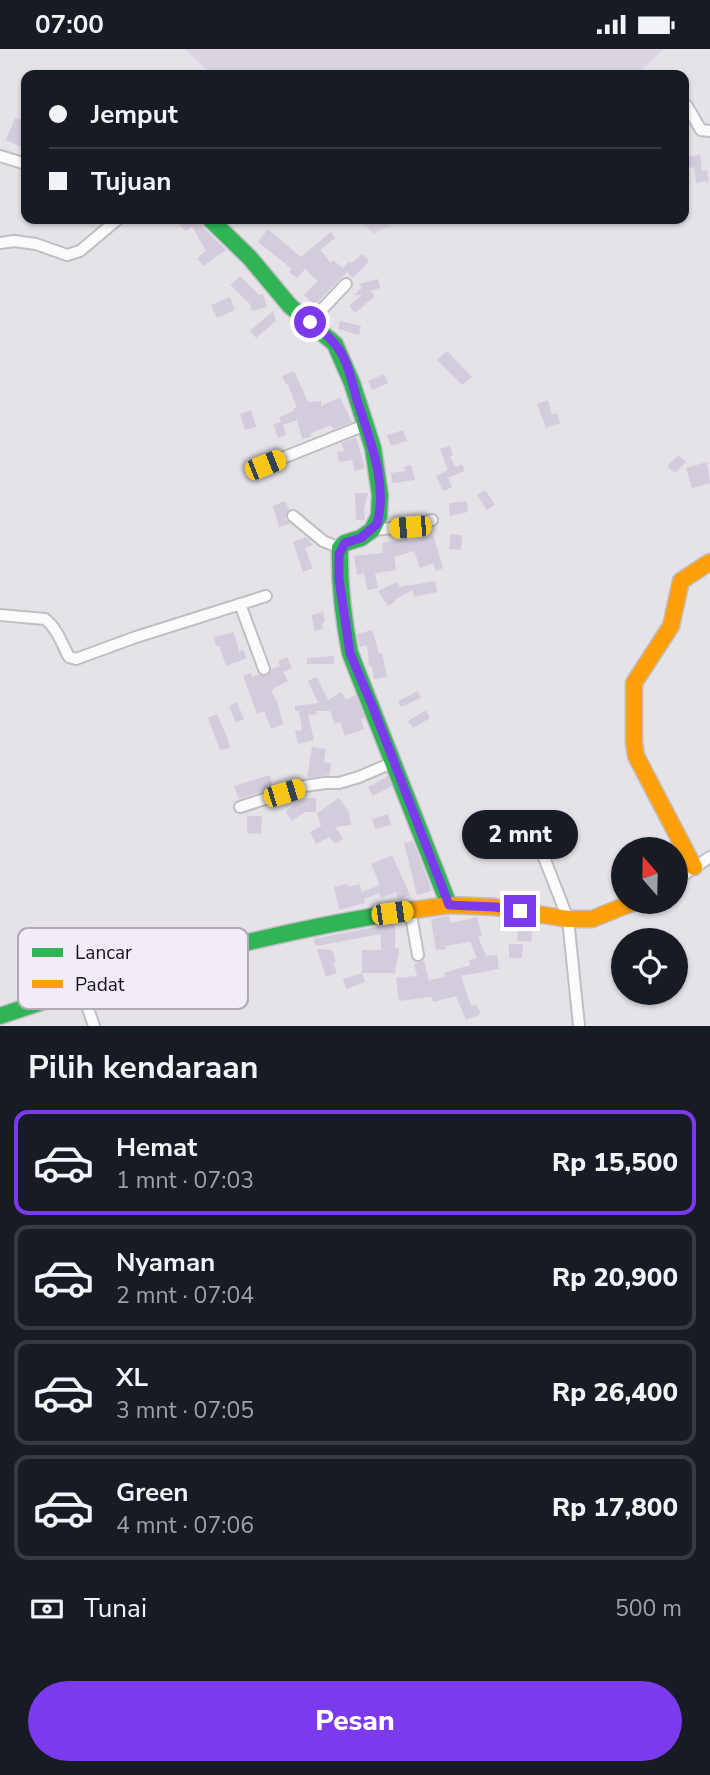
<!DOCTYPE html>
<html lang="id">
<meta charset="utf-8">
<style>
:root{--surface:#171b24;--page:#242831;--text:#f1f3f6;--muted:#9ea1a6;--line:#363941;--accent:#7c3aed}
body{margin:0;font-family:"Nunito Sans",sans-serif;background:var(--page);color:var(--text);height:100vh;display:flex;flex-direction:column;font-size:26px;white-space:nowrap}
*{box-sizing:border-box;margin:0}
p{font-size:23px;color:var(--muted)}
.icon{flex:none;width:38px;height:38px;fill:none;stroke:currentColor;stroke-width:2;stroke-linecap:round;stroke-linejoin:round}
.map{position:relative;height:977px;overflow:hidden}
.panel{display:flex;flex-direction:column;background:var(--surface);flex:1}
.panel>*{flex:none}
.guide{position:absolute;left:21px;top:21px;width:668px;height:154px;border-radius:14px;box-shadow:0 2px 5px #0004;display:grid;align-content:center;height:154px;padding:0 28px;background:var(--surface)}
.needle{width:46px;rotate:340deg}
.tools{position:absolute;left:611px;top:788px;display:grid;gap:14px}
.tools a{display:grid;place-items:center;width:77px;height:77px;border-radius:50%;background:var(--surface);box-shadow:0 2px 5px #0004;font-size:35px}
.end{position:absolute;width:32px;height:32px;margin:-16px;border:9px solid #7c3aed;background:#fff;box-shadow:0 0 0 4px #fff}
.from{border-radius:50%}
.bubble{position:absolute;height:49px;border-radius:24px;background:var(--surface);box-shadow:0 2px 5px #0004;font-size:23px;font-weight:800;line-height:49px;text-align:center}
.car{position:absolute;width:21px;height:42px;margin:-21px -10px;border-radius:9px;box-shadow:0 0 5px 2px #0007;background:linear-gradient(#f5c518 24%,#345 0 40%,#f5c518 0 76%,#345 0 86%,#f5c518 0)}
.guide b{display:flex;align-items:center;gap:24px;height:66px;font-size:26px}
.guide b+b{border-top:2px solid var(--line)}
.guide i{width:18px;height:18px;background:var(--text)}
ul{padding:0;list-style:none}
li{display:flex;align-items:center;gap:21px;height:105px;margin:0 14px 10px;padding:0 14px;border:4px solid var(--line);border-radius:14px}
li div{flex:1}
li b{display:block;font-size:26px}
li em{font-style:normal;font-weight:800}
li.current{border-color:var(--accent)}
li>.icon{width:63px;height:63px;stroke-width:1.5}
h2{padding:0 28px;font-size:32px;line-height:84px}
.pay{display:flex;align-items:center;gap:18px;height:77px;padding:0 28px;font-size:26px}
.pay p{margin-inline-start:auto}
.cta{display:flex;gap:14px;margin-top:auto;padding:14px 28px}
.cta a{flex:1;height:80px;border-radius:42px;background:var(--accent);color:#fff;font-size:28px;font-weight:800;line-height:80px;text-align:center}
.status{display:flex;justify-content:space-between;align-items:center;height:49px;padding:0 35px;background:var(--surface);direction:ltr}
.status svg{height:19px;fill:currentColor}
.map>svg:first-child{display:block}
.built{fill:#dbd5e1}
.building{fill:#d4ccdc}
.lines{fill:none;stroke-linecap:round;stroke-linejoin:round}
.street-casing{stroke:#c0bec3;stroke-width:14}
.fast-casing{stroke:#c0bec3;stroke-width:19}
.slow-casing{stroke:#c0bec3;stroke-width:19}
.street{stroke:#fbfbfc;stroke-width:10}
.fast{stroke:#30b455;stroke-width:16}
.slow{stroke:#ff9f0a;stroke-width:16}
.route{stroke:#7c3aed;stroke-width:9}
.key{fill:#f2ecf8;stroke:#b0abb4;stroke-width:2}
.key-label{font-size:19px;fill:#151317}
</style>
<div class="status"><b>07:00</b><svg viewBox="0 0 49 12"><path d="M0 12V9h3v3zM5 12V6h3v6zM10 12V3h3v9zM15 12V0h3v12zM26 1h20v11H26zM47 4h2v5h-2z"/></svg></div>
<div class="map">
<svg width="710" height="977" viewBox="0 0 710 977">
<rect width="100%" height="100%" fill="#e5e2e8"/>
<!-- built -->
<path class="built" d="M185,0H664L637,26H212Z
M358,170H402L374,185Z"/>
<!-- building -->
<path class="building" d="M15,69L26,73V92L24,99L6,91Z
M700,106L702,122L707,121L709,132L696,134L694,118L684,120V108Z
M174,170H200L203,178L226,201L203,217L197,209L206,202L192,177L186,182Z
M268,180L301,208L331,183L335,189L320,201L331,214L333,211L343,219L349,212L352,214L362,205L369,212L353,229L347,223L314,257L304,246L318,232L305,220L297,229L289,223L292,220L258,193Z
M240,227L259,246L263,245L267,258L252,262L250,255L230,236Z
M378,230L380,239L370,242L375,247L355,264L349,257L362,246H354L362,238L359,235Z
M230,248L235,261L217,269L211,256Z
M273,262L276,272L256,289L250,282Z
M340,272L361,277L359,286L338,280Z
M447,302L472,328L462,336L437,311Z
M294,322L308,353L321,352V357L340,348L352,373L334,380L330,376L310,385L311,388L302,390L297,371L283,376L286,386L278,389L273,375L281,373L279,368L294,362V359H297L288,335L286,336L282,327Z
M384,325L388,334L372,341L368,332Z
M548,351L552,366L557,364L560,374L546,379L537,355Z
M251,361L256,378L245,381L240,365Z
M403,381L407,392L391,397L387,386Z
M356,388L365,419L355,422L352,411L339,413L337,403L345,402L341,394Z
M450,397L453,406L450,407L455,418L462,415L465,422L448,429L452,438L443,442L436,427L448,421L440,400Z
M678,406L686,413L675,424L667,417Z
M707,413L710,434L692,439L686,419Z
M411,416L415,431L392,434L391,424L405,422L404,418Z
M485,441L495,456L487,461L477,446Z
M355,444H368L364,460L365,471H356Z
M285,452L289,460L285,469L290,475L279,478L273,457Z
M467,452L468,463L450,467L449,454Z
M451,485L462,486L461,501L449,500Z
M433,486L443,519L436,522L433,514L420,519L414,502L394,508L396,521L375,524L378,539L367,541L364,524L357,526L354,507L383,504L382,494L407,489L408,492Z
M306,488L313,496L305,499L313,519L303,523L293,493Z
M435,532L437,543L414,548L412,541L395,551L396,552L388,557L378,542L397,533L400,538Z
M323,563L325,573L322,574L323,580L315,582L311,566Z
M372,581L379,604H382L387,628L374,630L372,617H369L367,596L360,598L357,585Z
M234,583L239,603L243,601L247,609L226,617L219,597H216L214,588Z
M334,607V615H307V609Z
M287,608L292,619L283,623L288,632L271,641L277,653L283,675L271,680L264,662L257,665L243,627L251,624L252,628L258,626L267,627L272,620L280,617L278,612Z
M317,628L328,651L341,643L346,651L356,646L366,669L361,670L364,680L345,687L340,673L335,675L330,662H316L317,665L308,666L314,691L298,695L295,682L302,681L299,662H295V657L318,654L308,632Z
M418,642L421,649L401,658L398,652Z
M237,653L244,670L236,673L229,657Z
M426,661L430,669L413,679L408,672Z
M217,665L227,688L230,699L220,701L208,669Z
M312,698L326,700L324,713L331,714L330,726L307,729Z
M270,726L273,739L239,750L234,737Z
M388,727L392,737L373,747L368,738Z
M306,749H316V763H306L291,772L286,762Z
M339,749L349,763L351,776L335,778L343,790L335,795L329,788L316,795L310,783L321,777L317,764Z
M388,765L391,776L375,780L372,770Z
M247,767H262L261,785L247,784Z
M413,792L432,842L417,846L404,794Z
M392,806L410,846L398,850L396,843L381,849L379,844L364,850L365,854L339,861L334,838L347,835L348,838L359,835L362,843L380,836L371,815Z
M449,867L451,874L477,868L482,887L478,888L486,907L497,906L499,920L461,927L471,957L476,955L481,965L466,971L456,947L433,953L432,948L399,952L396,929L417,927L414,915L424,912L429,931L445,928L444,924L470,916L469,911L477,909L470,893L445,897L446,900L436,901L431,870Z
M500,869L528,874V882L532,883L531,893L517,892L518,880L499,878Z
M395,874V899L399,900L395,924H362V901H381V885L316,897L313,890Z
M509,895H523L522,909H509Z
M317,900L332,901L336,912L333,914L337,924L326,928Z
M362,924L365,933L346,940L343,930Z"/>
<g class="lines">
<!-- street casing -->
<g class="street-casing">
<path id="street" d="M687,57L701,81L710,82
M0,107L26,115
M0,194L14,192L36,195L67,206L80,202L118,170
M310,273L346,235
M265,416L365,376
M293,467L323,492L340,499
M372,481L414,477L432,471
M240,555L264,620
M0,566L45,570C57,579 62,595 69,608L76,610L136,588L266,547
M240,758L305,737L325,734H339L359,728L394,713
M538,793L568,870L579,977
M676,831L710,808
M410,861L418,906
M82,942L94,977"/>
</g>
<!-- fast casing -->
<g class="fast-casing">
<path id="fast" d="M210,170L250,209L290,257L335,295L352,334L373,399L380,446L379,467L372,481L361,489L345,494L340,499C339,535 343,568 350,604L449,856
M0,967C134,921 273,881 414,861"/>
</g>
<!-- slow casing -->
<g class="slow-casing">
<path id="slow" d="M694,818L636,707L634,693V634L671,577L681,532L710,513
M414,861L449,856L495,858L568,870H592L637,852"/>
</g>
<!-- street -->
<use href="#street" class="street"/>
<!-- fast -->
<use href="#fast" class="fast"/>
<!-- slow -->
<use href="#slow" class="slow"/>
</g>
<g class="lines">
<!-- route -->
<path class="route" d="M310,273C318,280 328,286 334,294C348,309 352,335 358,354C370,391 388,435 377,475L361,489L345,494L339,505V530L350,604L374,661L449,856L495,858L520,862"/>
</g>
<!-- legend -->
<rect x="18" y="879" width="230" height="81" rx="10" class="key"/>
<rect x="32" y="899" width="31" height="9" fill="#30b455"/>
<rect x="32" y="931" width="31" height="8" fill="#ff9f0a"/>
<g class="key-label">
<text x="75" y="910">Lancar</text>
<text x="75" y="942">Padat</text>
</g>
</svg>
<div class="tools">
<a><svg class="needle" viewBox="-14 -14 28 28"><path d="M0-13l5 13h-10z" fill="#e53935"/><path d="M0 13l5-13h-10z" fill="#9ea1a6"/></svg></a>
<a><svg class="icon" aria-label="locate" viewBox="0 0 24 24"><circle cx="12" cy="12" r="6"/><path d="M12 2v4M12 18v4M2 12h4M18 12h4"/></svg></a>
</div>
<i class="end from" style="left:310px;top:273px"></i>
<i class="end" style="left:520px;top:862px"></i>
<div class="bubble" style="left:462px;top:761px;width:116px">2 mnt</div>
<i class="car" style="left:265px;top:416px;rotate:68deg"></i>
<i class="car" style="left:410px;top:478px;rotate:265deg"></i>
<i class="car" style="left:284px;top:744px;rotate:73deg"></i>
<i class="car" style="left:392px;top:864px;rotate:82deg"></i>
<div class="guide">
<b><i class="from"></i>Jemput</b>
<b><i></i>Tujuan</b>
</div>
</div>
<section class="panel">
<h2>Pilih kendaraan</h2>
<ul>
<li class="current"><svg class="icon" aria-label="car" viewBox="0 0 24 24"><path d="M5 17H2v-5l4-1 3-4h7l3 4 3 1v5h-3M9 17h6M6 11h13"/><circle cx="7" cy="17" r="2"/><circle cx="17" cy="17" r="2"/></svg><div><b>Hemat</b><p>1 mnt · 07:03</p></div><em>Rp 15,500</em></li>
<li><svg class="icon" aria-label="car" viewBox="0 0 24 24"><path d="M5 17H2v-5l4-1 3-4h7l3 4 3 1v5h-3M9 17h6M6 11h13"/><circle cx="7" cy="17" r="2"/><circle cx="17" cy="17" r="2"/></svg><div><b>Nyaman</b><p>2 mnt · 07:04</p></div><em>Rp 20,900</em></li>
<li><svg class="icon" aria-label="car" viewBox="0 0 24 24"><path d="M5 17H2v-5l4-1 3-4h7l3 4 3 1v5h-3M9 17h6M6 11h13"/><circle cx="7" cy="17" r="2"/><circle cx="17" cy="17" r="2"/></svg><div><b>XL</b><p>3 mnt · 07:05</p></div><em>Rp 26,400</em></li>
<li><svg class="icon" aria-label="car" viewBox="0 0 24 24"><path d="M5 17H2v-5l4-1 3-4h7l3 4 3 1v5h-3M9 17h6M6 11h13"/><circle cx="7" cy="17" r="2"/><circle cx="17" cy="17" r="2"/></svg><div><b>Green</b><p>4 mnt · 07:06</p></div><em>Rp 17,800</em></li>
</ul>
<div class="pay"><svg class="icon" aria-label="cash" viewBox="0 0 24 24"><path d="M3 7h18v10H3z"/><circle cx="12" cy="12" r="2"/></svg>Tunai<p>500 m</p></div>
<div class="cta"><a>Pesan</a></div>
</section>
